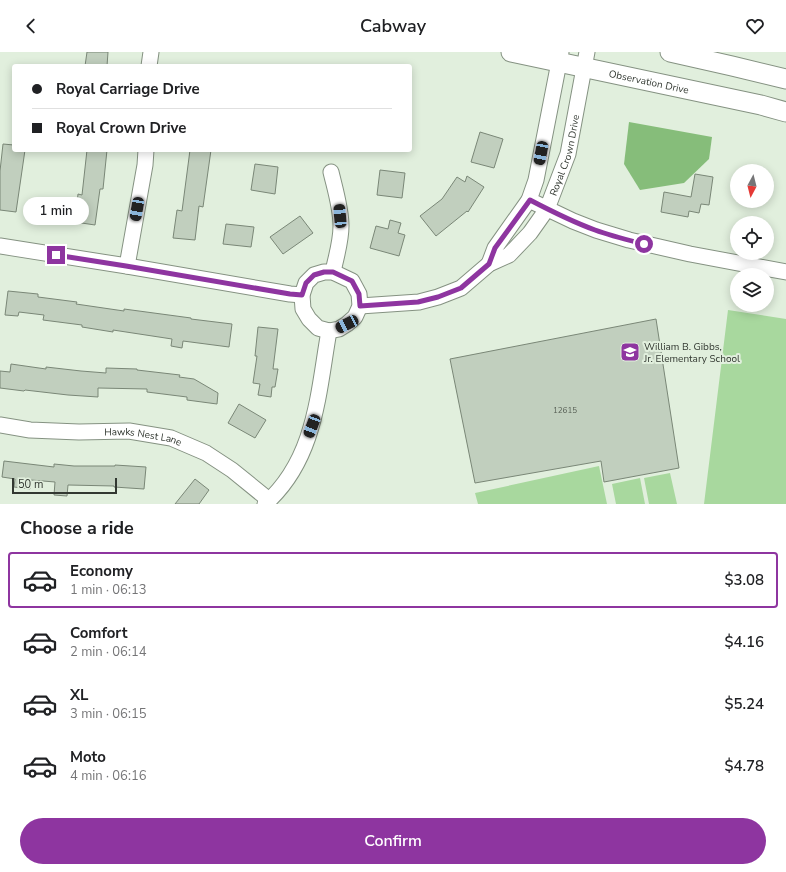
<!DOCTYPE html>
<meta charset="utf-8">
<style>
:root{--surface:#fff;--page:#f2f2f2;--text:#202124;--muted:#757577;--line:#e0e0e0;--accent:#8e35a0}
body{margin:0;font-family:"Nunito Sans",sans-serif;background:var(--page);color:var(--text);height:100vh;display:flex;flex-direction:column;font-size:15px;white-space:nowrap}
*{box-sizing:border-box;margin:0}
p{font-size:13px;color:var(--muted)}
.icon{flex:none;width:22px;height:22px;fill:none;stroke:currentColor;stroke-width:2;stroke-linecap:round;stroke-linejoin:round}
.map{position:relative;height:452px;overflow:hidden}
.panel{display:flex;flex-direction:column;background:var(--surface);flex:1}
.panel>*{flex:none}
.guide{position:absolute;left:12px;top:12px;width:400px;height:88px;border-radius:4px;box-shadow:0 2px 10px #0003;display:grid;align-content:center;height:88px;padding:0 20px;background:var(--surface)}
.needle{width:26px;rotate:187deg}
.buttons{position:absolute;left:730px;top:112px;display:grid;gap:8px}
.buttons a{display:grid;place-items:center;width:44px;height:44px;border-radius:50%;background:var(--surface);box-shadow:0 2px 10px #0003;font-size:20px}
.scale{position:absolute;left:12px;bottom:10px;width:105px;box-sizing:border-box;padding-left:4px;border:2px solid #323831;border-top:0;font-size:11px;line-height:14px;white-space:nowrap;color:#323831;-webkit-text-stroke:3px #e1efdd;paint-order:stroke}
.end{position:absolute;width:18px;height:18px;margin:-9px;border:5px solid #8e35a0;background:#fff;box-shadow:0 0 0 2px #fff}
.from{border-radius:50%}
.bubble{position:absolute;height:28px;border-radius:14px;background:var(--surface);box-shadow:0 2px 10px #0003;font-size:13px;font-weight:600;line-height:28px;text-align:center}
.car{position:absolute;width:12px;height:24px;margin:-12px -6px;border-radius:5px;box-shadow:0 0 3px 1px #0007;background:linear-gradient(#222 24%,#8ab4d8 0 40%,#222 0 76%,#8ab4d8 0 86%,#222 0)}
.guide b{display:flex;align-items:center;gap:14px;height:38px;font-size:15px}
.guide b+b{border-top:1px solid var(--line)}
.guide i{width:10px;height:10px;background:var(--text)}
ul{padding:0;list-style:none}
li{display:flex;align-items:center;gap:12px;height:56px;margin:0 8px 6px;padding:0 12px;border:2px solid transparent;border-radius:4px}
li div{flex:1}
li b{display:block;font-size:15px}
li em{font-style:normal;font-weight:600}
li.on{border-color:var(--accent)}
li>.icon{width:36px;height:36px;stroke-width:1.5}
h2{padding:0 20px;font-size:18px;line-height:48px}
.button{display:flex;gap:8px;margin-top:auto;padding:8px 20px}
.button a{flex:1;height:46px;border-radius:24px;background:var(--accent);color:#fff;font-size:16px;font-weight:600;line-height:46px;text-align:center}
header{display:flex;justify-content:space-between;align-items:center;height:52px;padding:0 20px;background:var(--surface);font-size:18px;font-weight:600}
.map>svg:first-child{display:block}
.green{fill:#a8d89e}
.water{fill:#86bd7a}
.building{fill:#c1cfbe;stroke:#7a8777}
.lines{fill:none;stroke-linecap:round;stroke-linejoin:round}
.minor-casing{stroke:#859282;stroke-width:17}
.tertiary-casing{stroke:#859282;stroke-width:21}
.minor{stroke:#fff;stroke-width:15}
.tertiary{stroke:#fff;stroke-width:19}
.route{stroke:#8e35a0;stroke-width:5}
.labels{text-anchor:middle;stroke-width:4;stroke-linejoin:round;paint-order:stroke}
.number-label{font-size:8px;fill:#565e54}
.street-label{font-size:10px;fill:#323831;stroke:#e1efdd}
.poi-label{font-size:10px;fill:#323831;stroke:#e1efdd;text-anchor:start}
</style>
<header><svg class="icon" aria-label="back" viewBox="0 0 24 24"><path d="M15 5l-7 7 7 7"/></svg>Cabway<svg class="icon" aria-label="heart" viewBox="0 0 24 24"><path d="M12 20l-8-8c-3-5 5-10 8-4 3-6 11-1 8 4z"/></svg></header>
<div class="map">
<svg width="786" height="452" viewBox="0 0 786 452">
<rect width="100%" height="100%" fill="#e1efdd"/>
<!-- green -->
<path class="green" d="M728,258L786,267V452H704Z
M599,414L607,452H478L475,441Z
M670,421L677,452H649L644,426Z
M640,426L645,452H616L612,432Z"/>
<!-- water -->
<path class="water" d="M629,70L712,85L709,107L684,131L640,138L624,112Z"/>
<!-- building -->
<path class="building" d="M87,0H108L107,14H85Z
M480,80L503,87L494,116L471,110Z
M3,92L14,93V98H25L16,160L0,158V119Z
M87,98H107L103,137H100L95,173L75,170L78,142L82,143Z
M190,98H211L203,155L199,154L195,188L173,186L177,158L182,159Z
M255,112L278,115L275,142L251,138Z
M380,118L405,121L402,146L377,143Z
M695,122L713,125L709,153L701,152L699,161L689,159L688,165L661,160L664,140L691,145Z
M467,124L484,135L468,160L467,159L436,184L420,164L442,147L457,125L465,130Z
M300,164L313,181L283,202L270,185Z
M390,168L401,171L398,181L405,183L399,204L370,196L376,174L388,177Z
M226,172L254,175L251,195L223,192Z
M8,239L38,242V245L77,250L76,252L124,259V257L191,266V267L232,272L229,295L183,289L182,296L171,294L172,287L113,278V280L82,275V273L43,268L44,263L19,260L18,264L5,263Z
M656,267L679,416L604,430L601,409L475,431L450,307Z
M258,275L278,277L273,317H278L275,335H272L271,345L258,343L260,332L253,331L257,304H255Z
M11,312L46,317V315L81,319L106,321V316L137,317V318L180,323L179,325L194,327L218,341L217,352L187,348V345L147,340V337L98,336V345L68,343L25,338L24,339L0,336V319L10,320Z
M239,352L266,368L255,386L228,371Z
M4,409L54,415V412L74,414H115V413L146,415L144,437L114,435V434L68,433L67,444L54,443L55,430L31,428L30,437L14,435L15,427L2,425Z
M195,427L209,438L199,452H175Z"/>
<g class="lines">
<!-- minor casing -->
<g class="minor-casing">
<g id="minor">
<path d="M149,14L151,0"/>
<path d="M331,120C335,137 341,156 341,174C341,190 336,205 333,220"/>
<path d="M529,148L573,169L596,178L629,188L690,202L786,220"/>
<path d="M0,194L127,214L290,242L302,243"/>
<path d="M489,212L495,196L529,148L536,128L561,0"/>
<path d="M127,214L145,113L146,98"/>
<path d="M324,220H333L352,229L359,242L360,254L355,265L347,272L339,277L329,279L318,276L309,267L303,257L302,243L306,231L314,223Z"/>
<path id="s1" d="M360,254L419,250L438,245L461,236L489,212L509,203L530,181L547,157L568,102L587,0"/>
<path id="s2" d="M0,373L30,378L79,380L129,379L171,386L206,401L232,418L269,448"/>
<path d="M265,452C316,407 318,341 329,279"/>
</g>
</g>
<!-- tertiary casing -->
<g class="tertiary-casing">
<g id="tertiary">
<path id="s3" d="M511,0L761,53L786,60"/>
<path d="M670,0L732,14L786,27"/>
</g>
</g>
<!-- minor -->
<use href="#minor" class="minor"/>
<!-- tertiary -->
<use href="#tertiary" class="tertiary"/>
</g>
<g class="lines">
<!-- route -->
<path class="route" d="M56,203L126,214L290,242L302,243L306,231L314,223L324,220H333L352,229L359,242L360,254L418,250L438,245L461,236L489,212L495,196L530,148C551,159 573,170 595,178C611,184 628,188 644,192"/>
</g>
<!-- icons -->
<defs>
<g id="school-square" transform="scale(1)"><rect x="-9" y="-9" width="18" height="18" rx="4" fill="#8e35a0" stroke="#e1efdd"/><path d="M0-5L7-2L0 1L-7-2ZM-4 1L0 2.5L4 1V4Q0 6-4 4Z" fill="#fff"/></g>
</defs>
<g fill-rule="evenodd">
<use href="#school-square" x="630" y="300"/>
</g>
<g class="labels">
<!-- number labels -->
<g class="number-label">
<text x="565" y="361">12615</text>
</g>
<!-- street labels -->
<g class="street-label">
<text dy="4" stroke="none"><textPath href="#s3" startOffset="141">Observation Drive</textPath></text>
<text dy="4" stroke="none"><textPath href="#s1" startOffset="279">Royal Crown Drive</textPath></text>
<text dy="4" stroke="none"><textPath href="#s2" startOffset="144">Hawks Nest Lane</textPath></text>
</g>
<!-- poi labels -->
<g class="poi-label">
<text x="644" y="298">William B. Gibbs,<tspan x="644" dy="12">Jr. Elementary School</tspan></text>
</g>
</g>
</svg>
<div class="buttons">
<a><svg class="needle" viewBox="-14 -14 28 28"><path d="M0-13l5 13h-10z" fill="#e53935"/><path d="M0 13l5-13h-10z" fill="#757577"/></svg></a>
<a><svg class="icon" aria-label="locate" viewBox="0 0 24 24"><circle cx="12" cy="12" r="6"/><path d="M12 2v4M12 18v4M2 12h4M18 12h4"/></svg></a>
<a><svg class="icon" aria-label="layers" viewBox="0 0 24 24"><path d="M12 4l9 5-9 5-9-5zM3 14l9 5 9-5"/></svg></a>
</div>
<div class="scale">50 m</div>
<i class="end from" style="left:644px;top:192px"></i>
<i class="end" style="left:56px;top:203px"></i>
<div class="bubble" style="left:23px;top:145px;width:66px">1 min</div>
<i class="car" style="left:541px;top:101px;rotate:191deg"></i>
<i class="car" style="left:137px;top:157px;rotate:190deg"></i>
<i class="car" style="left:340px;top:164px;rotate:355deg"></i>
<i class="car" style="left:347px;top:272px;rotate:243deg"></i>
<i class="car" style="left:312px;top:374px;rotate:201deg"></i>
<div class="guide">
<b><i class="from"></i>Royal Carriage Drive</b>
<b><i></i>Royal Crown Drive</b>
</div>
</div>
<section class="panel">
<h2>Choose a ride</h2>
<ul>
<li class="on"><svg class="icon" aria-label="car" viewBox="0 0 24 24"><path d="M5 17H2v-5l4-1 3-4h7l3 4 3 1v5h-3M9 17h6M6 11h13"/><circle cx="7" cy="17" r="2"/><circle cx="17" cy="17" r="2"/></svg><div><b>Economy</b><p>1 min · 06:13</p></div><em>$3.08</em></li>
<li><svg class="icon" aria-label="car" viewBox="0 0 24 24"><path d="M5 17H2v-5l4-1 3-4h7l3 4 3 1v5h-3M9 17h6M6 11h13"/><circle cx="7" cy="17" r="2"/><circle cx="17" cy="17" r="2"/></svg><div><b>Comfort</b><p>2 min · 06:14</p></div><em>$4.16</em></li>
<li><svg class="icon" aria-label="car" viewBox="0 0 24 24"><path d="M5 17H2v-5l4-1 3-4h7l3 4 3 1v5h-3M9 17h6M6 11h13"/><circle cx="7" cy="17" r="2"/><circle cx="17" cy="17" r="2"/></svg><div><b>XL</b><p>3 min · 06:15</p></div><em>$5.24</em></li>
<li><svg class="icon" aria-label="car" viewBox="0 0 24 24"><path d="M5 17H2v-5l4-1 3-4h7l3 4 3 1v5h-3M9 17h6M6 11h13"/><circle cx="7" cy="17" r="2"/><circle cx="17" cy="17" r="2"/></svg><div><b>Moto</b><p>4 min · 06:16</p></div><em>$4.78</em></li>
</ul>
<div class="button"><a>Confirm</a></div>
</section>
